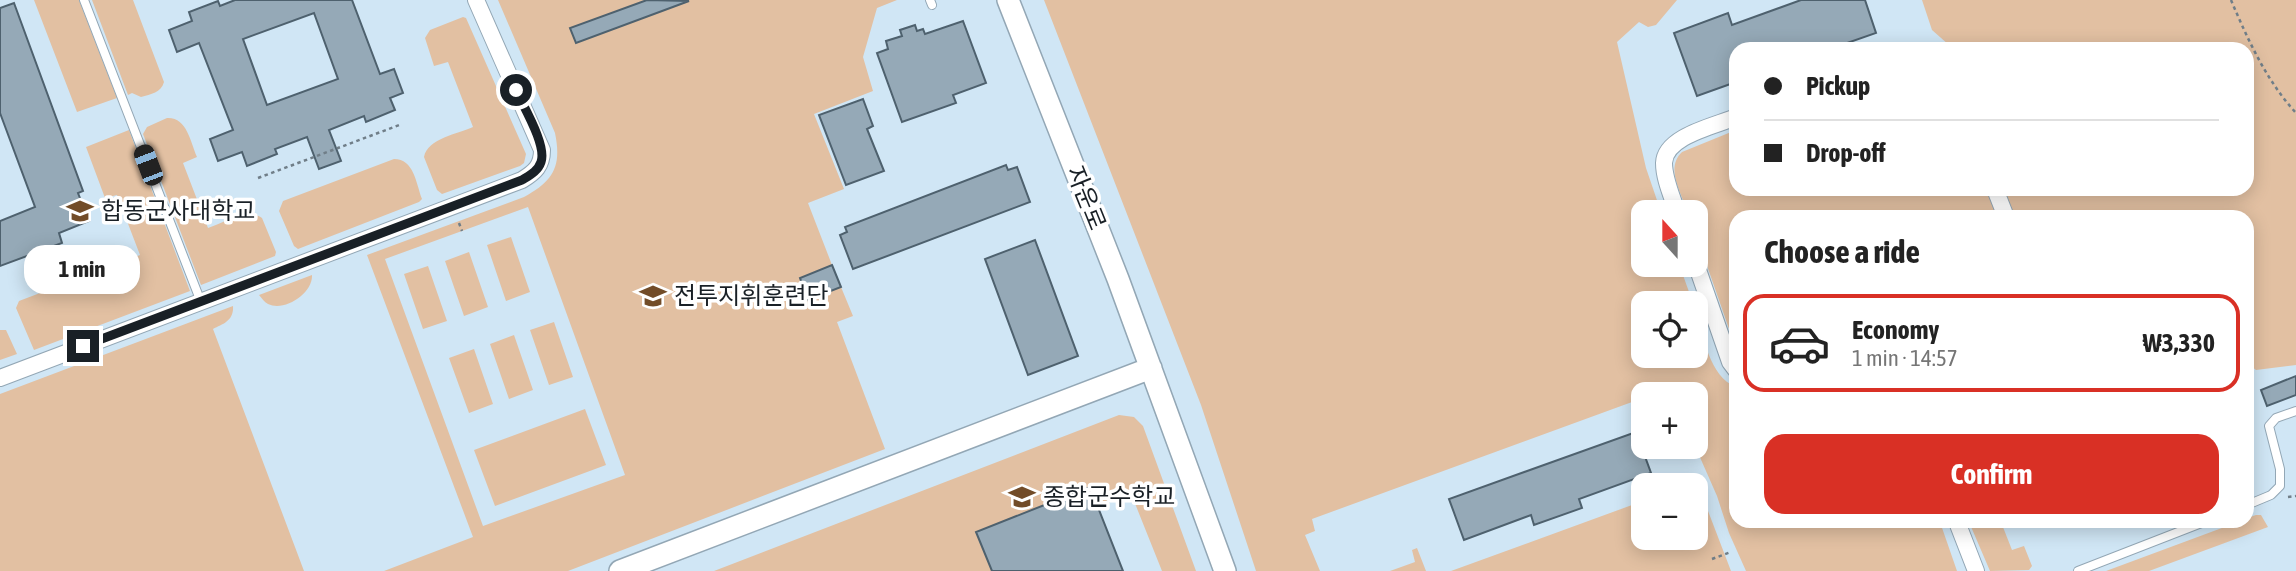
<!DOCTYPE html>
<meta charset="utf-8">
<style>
:root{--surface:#fff;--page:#f2f2f2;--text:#222;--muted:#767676;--line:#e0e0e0;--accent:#d93025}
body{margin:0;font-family:"Asap Condensed","Noto Sans KR",sans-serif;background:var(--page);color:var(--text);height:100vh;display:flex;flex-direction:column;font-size:26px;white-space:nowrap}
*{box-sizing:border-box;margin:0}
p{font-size:23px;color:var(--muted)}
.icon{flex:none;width:38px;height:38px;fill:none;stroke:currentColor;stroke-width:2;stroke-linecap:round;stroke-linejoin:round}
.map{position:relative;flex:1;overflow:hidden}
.sheet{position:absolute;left:1729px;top:210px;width:525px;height:318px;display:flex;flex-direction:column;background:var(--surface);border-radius:21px;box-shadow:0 4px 18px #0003}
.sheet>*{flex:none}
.guide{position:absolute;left:1729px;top:42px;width:525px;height:154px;border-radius:21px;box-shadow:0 4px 18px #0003;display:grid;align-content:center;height:154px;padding:0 35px;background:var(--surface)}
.needle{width:46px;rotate:339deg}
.controls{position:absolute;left:1631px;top:200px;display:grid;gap:14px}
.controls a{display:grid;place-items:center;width:77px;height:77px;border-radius:14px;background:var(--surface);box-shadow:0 4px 18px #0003;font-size:35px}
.end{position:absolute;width:32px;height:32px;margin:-16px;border:9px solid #192026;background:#fff;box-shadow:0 0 0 4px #fff}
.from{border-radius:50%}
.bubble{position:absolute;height:49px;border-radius:21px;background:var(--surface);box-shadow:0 4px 18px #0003;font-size:23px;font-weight:700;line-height:49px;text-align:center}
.car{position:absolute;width:21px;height:42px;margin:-21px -10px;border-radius:9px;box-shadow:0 0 5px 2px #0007;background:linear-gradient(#222 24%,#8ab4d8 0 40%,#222 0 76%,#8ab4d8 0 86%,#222 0)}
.guide b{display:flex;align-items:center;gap:24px;height:66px;font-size:26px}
.guide b+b{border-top:2px solid var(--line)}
.guide i{width:18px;height:18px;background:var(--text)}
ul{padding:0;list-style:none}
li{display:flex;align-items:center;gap:21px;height:98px;margin:0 14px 10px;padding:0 21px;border:4px solid var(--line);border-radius:21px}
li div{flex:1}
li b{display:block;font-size:26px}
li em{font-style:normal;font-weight:700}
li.active{border-color:var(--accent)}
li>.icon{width:63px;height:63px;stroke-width:1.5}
h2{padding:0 35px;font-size:32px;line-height:84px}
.primary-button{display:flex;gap:14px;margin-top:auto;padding:14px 35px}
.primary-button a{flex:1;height:80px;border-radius:21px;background:var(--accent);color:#fff;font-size:28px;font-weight:700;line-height:80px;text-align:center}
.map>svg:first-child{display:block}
.green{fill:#e2c0a2;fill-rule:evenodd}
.building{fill:#95a9b7;stroke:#4e616e;stroke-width:2;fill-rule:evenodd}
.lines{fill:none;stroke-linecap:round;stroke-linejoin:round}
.service-casing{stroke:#93a7b5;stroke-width:10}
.minor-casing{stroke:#93a7b5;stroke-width:18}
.tertiary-casing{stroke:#93a7b5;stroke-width:24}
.path{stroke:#707e88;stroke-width:2.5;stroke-dasharray:3.5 3.5;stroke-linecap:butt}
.service{stroke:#fff;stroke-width:8}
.minor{stroke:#fff;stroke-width:16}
.tertiary{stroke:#fff;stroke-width:21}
.route{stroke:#192026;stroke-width:9}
.labels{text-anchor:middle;stroke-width:7;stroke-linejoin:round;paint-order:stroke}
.street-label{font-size:24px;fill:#192026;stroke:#fff}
.poi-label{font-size:24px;fill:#192026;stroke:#fff;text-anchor:start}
</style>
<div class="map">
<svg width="2296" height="571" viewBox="0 0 2296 571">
<rect width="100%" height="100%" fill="#d0e6f5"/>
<!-- green -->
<path class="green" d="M34,0H79L117,98L77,112Z
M92,0H133L164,82C161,93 151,94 141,97L132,93L128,95Z
M498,0H897L877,8L863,57L873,91L814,114L844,189L808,203L832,265L800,278L808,299L841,287L853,316L837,322L885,449L568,571H384L473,537L367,255L524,197C553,181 562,167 555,133ZM528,207L625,475L483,526L385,259Z
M1044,0H1677L1656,25L1648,27L1639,22L1617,42L1646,168L1661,212H1643V264H1679L1693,303H1643V355H1696V312C1704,337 1709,376 1736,387V522H1940L1957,571H1746L1729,533L1717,496L1695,446L1696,394H1643V398L1312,519L1315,531L1305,535L1320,571H1256L1201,405Z
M1922,0H2296V365L2256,370L2247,363V217H2012L2002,189H2247V49H1951L1949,45L1932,30Z
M463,17L466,18L526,154L524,163L520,166L442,194L437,190L424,157C428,138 458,134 473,127L448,62L434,66L425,38L430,30Z
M167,118C187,117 190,141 197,157L183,163L208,228C224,223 247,207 262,218L276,252L275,256L201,285L143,134L147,127Z
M129,130L190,291L34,350L16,308L19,301L140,255L117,195L105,198L86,147Z
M1736,130V189H1990L2001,217H1736V349L1696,234V212H1688C1681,193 1665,168 1682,152Z
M394,159C414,159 416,183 422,199L419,202L298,249L294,246L279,211L283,201Z
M511,237L530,292L506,301L487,245Z
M469,252L488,307L464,316L445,261Z
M428,266L447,321L423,329L404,274Z
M312,275C313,293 285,312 268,304C264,302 262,298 259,295Z
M233,306C234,321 223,324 213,329L304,571H0V394Z
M554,322L573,377L549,385L530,330Z
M0,330H6L17,354L0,360Z
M514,335L533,390L509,399L490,344Z
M474,349L493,404L469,413L449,358Z
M585,409L606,465L495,506L474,450Z
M1119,415L1134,417L1143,426L1196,571H1162L1130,491L1096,505L976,533L992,571H714Z
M1696,486L1700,490L1731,571H1451L1643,501V537H1696Z
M2256,515H2261L2268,527L2149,571H2106L2238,522H2247V518Z
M1969,522H2001L2012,550L2024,546L2032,566L2029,570L1990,571Z
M1417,548L1426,571H1390L1415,562L1412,550Z"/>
<!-- building -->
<path class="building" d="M235,0H352L380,74L394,69L403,93L390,98L395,110L366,122L364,116L329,130L341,161L319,169L307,137L275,149L277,154L247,166L242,152L218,161L210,139L233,130L199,43L177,52L169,30L192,21L189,12L218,1L220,6ZM314,13L338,79L267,105L243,39Z
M647,0L689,1L576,43L570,28Z
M1801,0H1865L1876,33L1830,49H1736V82L1697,96L1674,33L1728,13L1732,25Z
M14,3L83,191L78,193L89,221L59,233L62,243L0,266V221L35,207L0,113V8Z
M963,21L986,83L953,95L956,103L902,122L877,53L888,49L886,41L902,36L900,30L915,25L917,31L923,29L925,34Z
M863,99L873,126L867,129L884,171L846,185L819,115Z
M1006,165L1008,170L1017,167L1030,202L853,269L840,235L847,232L845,227Z
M1035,240L1078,356L1028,375L985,259Z
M832,265L841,287L808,300L800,278Z
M2296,376V395L2267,406L2261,390Z
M1636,432L1651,473L1579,499L1582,508L1534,525L1531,515L1464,540L1449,499Z
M1090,487L1123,571H992L976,532Z"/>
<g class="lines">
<!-- service casing -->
<g class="service-casing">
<path id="service" d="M84,0L201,302
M930,0L932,5
M2247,505L2271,495L2280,486V469L2269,426L2276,418L2296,411
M2078,571L2204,522"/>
</g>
<!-- minor casing -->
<g class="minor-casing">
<path id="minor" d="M1995,189L2006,217
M1677,212C1672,196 1664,179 1664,163C1665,136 1715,126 1736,117
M1696,264L1730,362L1736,370
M0,378L522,180C535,172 542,166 542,150L476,0
M1957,522L1976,571"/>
</g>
<!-- tertiary casing -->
<g class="tertiary-casing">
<path id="tertiary" d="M1008,0L1118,279L1225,571
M620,571L1151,368"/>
</g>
<!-- path -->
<path class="path" d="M2231,0C2248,40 2266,80 2296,113
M258,178L402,124
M459,223L462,231
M2288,497L2296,496
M1712,559L1731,552"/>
<!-- service -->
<use href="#service" class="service"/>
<!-- minor -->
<use href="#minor" class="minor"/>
<!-- tertiary -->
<use href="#tertiary" class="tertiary"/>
</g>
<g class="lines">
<!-- route -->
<path class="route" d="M83,346L522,180C530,175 538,171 541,162C547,145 523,106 516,90"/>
</g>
<!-- icons -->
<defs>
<g id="university-bare" transform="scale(2.1)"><path d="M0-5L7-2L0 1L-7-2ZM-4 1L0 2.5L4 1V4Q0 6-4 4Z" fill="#724c28" stroke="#fff" stroke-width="2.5" paint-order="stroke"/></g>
</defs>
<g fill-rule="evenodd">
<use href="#university-bare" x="80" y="211"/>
<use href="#university-bare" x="653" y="296"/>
<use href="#university-bare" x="1022" y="497"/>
</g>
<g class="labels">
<!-- street labels -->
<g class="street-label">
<text transform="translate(1086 198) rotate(68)" y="8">자운로</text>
</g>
<!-- poi labels -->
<g class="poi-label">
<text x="101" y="219">합동군사대학교</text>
<text x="674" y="304">전투지휘훈련단</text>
<text x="1043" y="505">종합군수학교</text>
</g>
</g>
</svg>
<div class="controls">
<a><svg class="needle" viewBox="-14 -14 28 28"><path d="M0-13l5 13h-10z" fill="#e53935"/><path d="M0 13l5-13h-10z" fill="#767676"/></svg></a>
<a><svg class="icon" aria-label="locate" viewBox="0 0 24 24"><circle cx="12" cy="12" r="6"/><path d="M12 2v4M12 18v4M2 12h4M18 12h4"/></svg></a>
<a>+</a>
<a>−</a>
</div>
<i class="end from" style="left:516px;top:90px"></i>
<i class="end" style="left:83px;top:346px"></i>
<div class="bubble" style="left:24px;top:245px;width:116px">1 min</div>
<i class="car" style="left:148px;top:165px;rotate:339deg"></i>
<div class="guide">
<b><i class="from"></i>Pickup</b>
<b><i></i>Drop-off</b>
</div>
<section class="sheet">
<h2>Choose a ride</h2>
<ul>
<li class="active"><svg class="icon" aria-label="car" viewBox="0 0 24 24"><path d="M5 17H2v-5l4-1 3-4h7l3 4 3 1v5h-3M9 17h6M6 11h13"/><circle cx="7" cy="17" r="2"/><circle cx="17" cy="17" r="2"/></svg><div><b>Economy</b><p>1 min · 14:57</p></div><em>₩3,330</em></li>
</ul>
<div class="primary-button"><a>Confirm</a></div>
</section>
</div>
